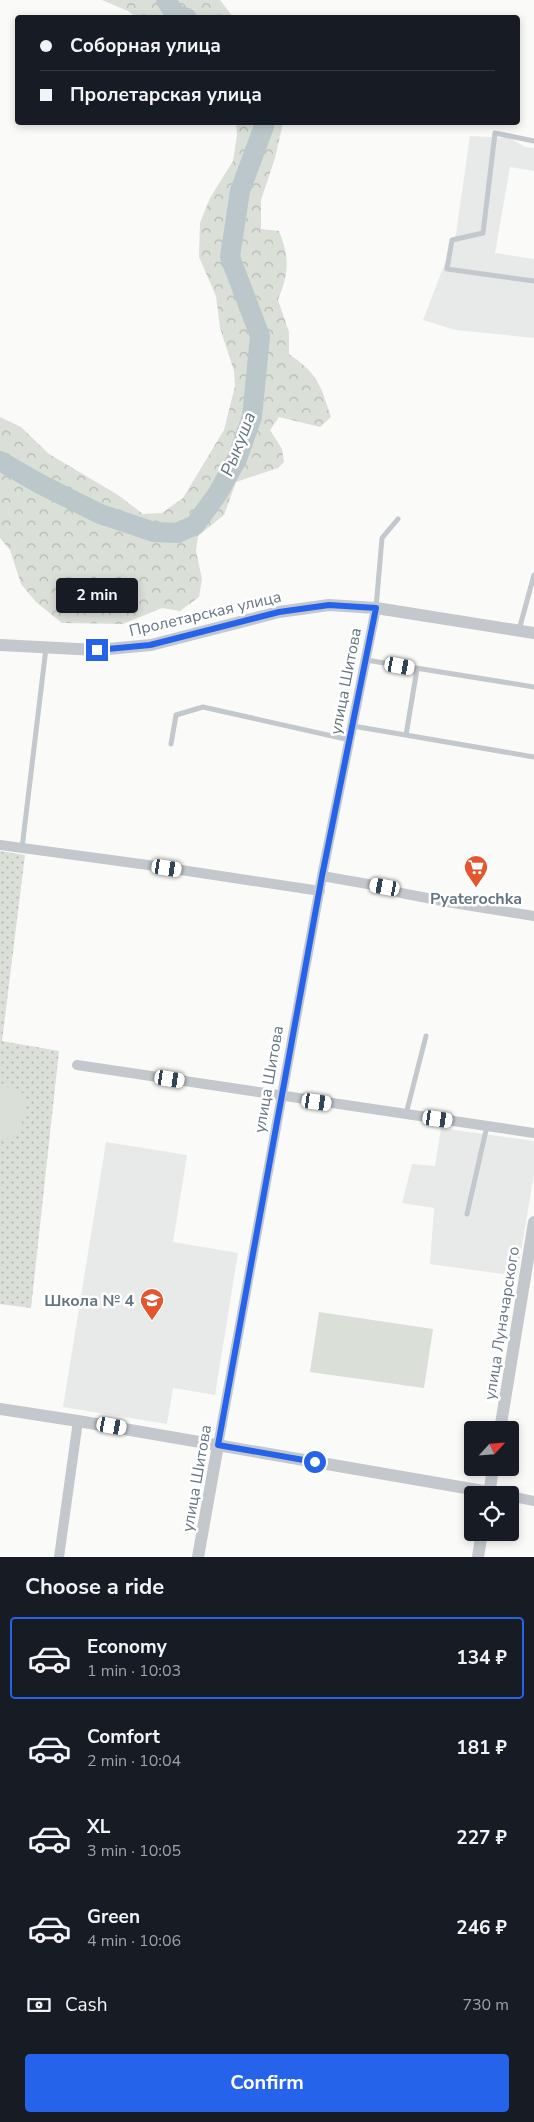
<!DOCTYPE html>
<meta charset="utf-8">
<style>
:root{--surface:#171b24;--page:#20242c;--text:#f1f3f6;--muted:#9ea1a6;--line:#363941;--accent:#2563eb}
body{margin:0;font-family:"Nunito Sans",sans-serif;background:var(--page);color:var(--text);height:100vh;display:flex;flex-direction:column;font-size:19px;white-space:nowrap}
*{box-sizing:border-box;margin:0}
p{font-size:16px;color:var(--muted)}
.icon{flex:none;width:28px;height:28px;fill:none;stroke:currentColor;stroke-width:2;stroke-linecap:round;stroke-linejoin:round}
.map{position:relative;height:1557px;overflow:hidden}
.drawer{display:flex;flex-direction:column;background:var(--surface);flex:1}
.drawer>*{flex:none}
.top-card{position:absolute;left:15px;top:15px;width:505px;height:110px;border-radius:5px;box-shadow:0 2px 8px #0003;display:grid;align-content:center;height:110px;padding:0 25px;background:var(--surface)}
.needle{width:32px;rotate:64deg}
.controls{position:absolute;left:464px;top:1421px;display:grid;gap:10px}
.controls a{display:grid;place-items:center;width:55px;height:55px;border-radius:5px;background:var(--surface);box-shadow:0 2px 8px #0003;font-size:25px}
.end{position:absolute;width:22px;height:22px;margin:-11px;border:6px solid #2563eb;background:#fff;box-shadow:0 0 0 2px #fff}
.from{border-radius:50%}
.bubble{position:absolute;height:35px;border-radius:5px;background:var(--surface);box-shadow:0 2px 8px #0003;font-size:16px;font-weight:700;line-height:35px;text-align:center}
.car{position:absolute;width:15px;height:30px;margin:-15px -8px;border-radius:6px;box-shadow:0 0 4px 1px #0007;background:linear-gradient(#fff 24%,#345 0 40%,#fff 0 76%,#345 0 86%,#fff 0)}
.top-card b{display:flex;align-items:center;gap:18px;height:48px;font-size:19px}
.top-card b+b{border-top:1px solid var(--line)}
.top-card i{width:12px;height:12px;background:var(--text)}
ul{padding:0;list-style:none}
li{display:flex;align-items:center;gap:15px;height:82px;margin:0 10px 8px;padding:0 15px;border:2px solid transparent;border-radius:5px}
li div{flex:1}
li b{display:block;font-size:19px}
li em{font-style:normal;font-weight:700}
li.current{border-color:var(--accent)}
li>.icon{width:45px;height:45px;stroke-width:1.5}
h2{padding:0 25px;font-size:22px;line-height:60px}
.pay{display:flex;align-items:center;gap:12px;height:55px;padding:0 25px;font-size:19px}
.pay p{margin-inline-start:auto}
.cta{display:flex;gap:10px;margin-top:auto;padding:10px 25px}
.cta a{flex:1;height:58px;border-radius:5px;background:var(--accent);color:#fff;font-size:20px;font-weight:700;line-height:58px;text-align:center}
.map>svg:first-child{display:block}
.built{fill:#e8e9e9}
.grass{fill:url(#grass-dots)}
.forest{fill:url(#forest-crowns)}
.garden{fill:#dadfd7}
.lines{fill:none;stroke-linecap:round;stroke-linejoin:round}
.river{stroke:#bbc7cb;stroke-width:20}
.service{stroke:#c3c8cc;stroke-width:5}
.minor{stroke:#c3c8cc;stroke-width:10}
.tertiary{stroke:#c3c8cc;stroke-width:12}
.route{stroke:#2563eb;stroke-width:6}
.labels{text-anchor:middle;stroke-width:5;stroke-linejoin:round;paint-order:stroke}
.street-label{font-size:16px;fill:#657683;stroke:#fff}
.poi-label{font-size:16px;font-weight:bold;fill:#657683;stroke:#fff}
.water-label{font-size:18px;font-style:italic;fill:#60757c;stroke:#fff}
</style>
<div class="map">
<svg width="534" height="1557" viewBox="0 0 534 1557">
<defs>
<pattern id="grass-dots" width="8" height="8" patternUnits="userSpaceOnUse" patternTransform="scale(1.25)"><rect width="8" height="8" fill="#dadfd7"/><path d="M2 2h.1M6 6h.1" fill="none" stroke="#b4b9b4" stroke-width="1.8" stroke-linecap="round"/></pattern>
<pattern id="forest-crowns" width="20" height="18" patternUnits="userSpaceOnUse" patternTransform="scale(1.25)"><rect width="20" height="18" fill="#dadfd7"/><path d="M2 6a3 3 0 1 1 6 0M12 15a3 3 0 1 1 6 0" fill="none" stroke="#b4b9b4"/></pattern>
</defs>
<rect width="100%" height="100%" fill="#fafaf8"/>
<!-- built -->
<path class="built" d="M470,136L510,138L525,147L534,148V171L510,167L495,253L534,259V338L455,330L423,320L456,234Z
M441,1128L534,1141V1174L517,1276L430,1264L434,1208L402,1203L412,1164L435,1166Z
M106,1142L187,1155L173,1242L238,1253L215,1395L173,1388L167,1424L63,1407Z"/>
<!-- grass -->
<path class="grass" d="M0,851L25,855L2,1041L59,1051L31,1308L0,1304Z"/>
<!-- forest -->
<path class="forest" d="M102,0H220L233,17H136L128,11Z
M236,123H283L275,158L261,200V229L279,231C290,259 289,272 278,300L289,332V354C318,374 320,384 331,417L320,427L279,417L270,430L282,449L284,462L278,468L236,482L224,515L198,536L196,551L202,579L199,597L180,611L162,608L123,624L62,623L36,602L21,584L10,550L0,538V417L21,427L49,454L118,495L143,514L162,513L183,498L224,430L235,386L234,371L220,328L216,296L199,257L200,223L210,198L233,161L237,135Z"/>
<!-- garden -->
<path class="garden" d="M0,1085L20,1090L27,1099L20,1132L13,1139L0,1138Z
M319,1312L433,1329L424,1388L310,1372Z"/>
<g class="lines">
<!-- river -->
<path class="river" d="M166,0L175,14L187,18
M0,461L40,484L100,514L154,532L177,533L195,525L218,493L237,459L252,417L260,336L230,257L240,191L264,126L263,122"/>
<!-- service -->
<path class="service" d="M534,141L495,133L483,233L452,240L447,269L534,281
M376,608L382,538L398,519
M519,630L534,575
M366,660L534,687
M353,726L534,757
M406,735L417,669
M171,744L176,715L203,707L350,740
M22,848L46,648
M406,1114L426,1036
M467,1214L487,1126"/>
<!-- minor -->
<path class="minor" d="M0,845L148,865L320,891
M322,876L385,887L401,893L453,903L534,916
M77,1065L534,1133
M218,1445L322,876L376,608
M489,1492L504,1495
M510,1496L534,1501
M59,1557L78,1421"/>
<!-- tertiary -->
<path class="tertiary" d="M0,645L97,650L151,645L279,612L329,605L376,608L534,633
M0,1409L78,1421L489,1492
M500,1430L534,1222
M489,1495L493,1468
M198,1557L218,1445
M478,1557L482,1532"/>
</g>
<g class="lines">
<!-- route -->
<path class="route" d="M97,650L150,645L279,612L329,605L376,608L322,876L218,1445L315,1462"/>
</g>
<!-- icons -->
<defs>
<g id="supermarket-pin" transform="scale(1.25)"><path d="M0 17L-7.5 6A9.5 9.5 0 1 1 7.5 6Z" fill="#e4572e" stroke="#fff"/><path d="M-6-5.5h2.5l.6 2H6L4.5 2H-2.5L-4.4-4H-6ZM-1.5 3.2a1.3 1.3 0 1 0 .1 0ZM3 3.2a1.3 1.3 0 1 0 .1 0Z" fill="#fff"/></g>
<g id="school-pin" transform="scale(1.25)"><path d="M0 17L-7.5 6A9.5 9.5 0 1 1 7.5 6Z" fill="#e4572e" stroke="#fff"/><path d="M0-5L7-2L0 1L-7-2ZM-4 1L0 2.5L4 1V4Q0 6-4 4Z" fill="#fff"/></g>
</defs>
<g fill-rule="evenodd">
<use href="#supermarket-pin" x="476" y="867"/>
<use href="#school-pin" x="152" y="1300"/>
</g>
<g class="labels">
<!-- street labels -->
<g class="street-label">
<text transform="translate(205 613) rotate(-13)" y="6">Пролетарская улица</text>
<text transform="translate(345 681) rotate(-79)" y="6">улица Шитова</text>
<text transform="translate(268 1079) rotate(-80)" y="6">улица Шитова</text>
<text transform="translate(501 1323) rotate(-81)" y="6">улица Луначарского</text>
<text transform="translate(196 1478) rotate(-80)" y="6">улица Шитова</text>
</g>
<!-- poi labels -->
<g class="poi-label">
<text x="476" y="904">Pyaterochka</text>
<text x="134" y="1306" text-anchor="end">Школа № 4</text>
</g>
<!-- water labels -->
<g class="water-label">
<text transform="translate(238 444) rotate(-69)" y="6">Рыкуша</text>
</g>
</g>
</svg>
<div class="controls">
<a><svg class="needle" viewBox="-14 -14 28 28"><path d="M0-13l5 13h-10z" fill="#e53935"/><path d="M0 13l5-13h-10z" fill="#9ea1a6"/></svg></a>
<a><svg class="icon" aria-label="locate" viewBox="0 0 24 24"><circle cx="12" cy="12" r="6"/><path d="M12 2v4M12 18v4M2 12h4M18 12h4"/></svg></a>
</div>
<i class="end from" style="left:315px;top:1462px"></i>
<i class="end" style="left:97px;top:650px"></i>
<div class="bubble" style="left:56px;top:578px;width:82px">2 min</div>
<i class="car" style="left:400px;top:666px;rotate:100deg"></i>
<i class="car" style="left:167px;top:868px;rotate:99deg"></i>
<i class="car" style="left:385px;top:887px;rotate:280deg"></i>
<i class="car" style="left:170px;top:1079px;rotate:99deg"></i>
<i class="car" style="left:317px;top:1102px;rotate:98deg"></i>
<i class="car" style="left:438px;top:1119px;rotate:98deg"></i>
<i class="car" style="left:112px;top:1426px;rotate:100deg"></i>
<div class="top-card">
<b><i class="from"></i>Соборная улица</b>
<b><i></i>Пролетарская улица</b>
</div>
</div>
<section class="drawer">
<h2>Choose a ride</h2>
<ul>
<li class="current"><svg class="icon" aria-label="car" viewBox="0 0 24 24"><path d="M5 17H2v-5l4-1 3-4h7l3 4 3 1v5h-3M9 17h6M6 11h13"/><circle cx="7" cy="17" r="2"/><circle cx="17" cy="17" r="2"/></svg><div><b>Economy</b><p>1 min · 10:03</p></div><em>134 ₽</em></li>
<li><svg class="icon" aria-label="car" viewBox="0 0 24 24"><path d="M5 17H2v-5l4-1 3-4h7l3 4 3 1v5h-3M9 17h6M6 11h13"/><circle cx="7" cy="17" r="2"/><circle cx="17" cy="17" r="2"/></svg><div><b>Comfort</b><p>2 min · 10:04</p></div><em>181 ₽</em></li>
<li><svg class="icon" aria-label="car" viewBox="0 0 24 24"><path d="M5 17H2v-5l4-1 3-4h7l3 4 3 1v5h-3M9 17h6M6 11h13"/><circle cx="7" cy="17" r="2"/><circle cx="17" cy="17" r="2"/></svg><div><b>XL</b><p>3 min · 10:05</p></div><em>227 ₽</em></li>
<li><svg class="icon" aria-label="car" viewBox="0 0 24 24"><path d="M5 17H2v-5l4-1 3-4h7l3 4 3 1v5h-3M9 17h6M6 11h13"/><circle cx="7" cy="17" r="2"/><circle cx="17" cy="17" r="2"/></svg><div><b>Green</b><p>4 min · 10:06</p></div><em>246 ₽</em></li>
</ul>
<div class="pay"><svg class="icon" aria-label="cash" viewBox="0 0 24 24"><path d="M3 7h18v10H3z"/><circle cx="12" cy="12" r="2"/></svg>Cash<p>730 m</p></div>
<div class="cta"><a>Confirm</a></div>
</section>
